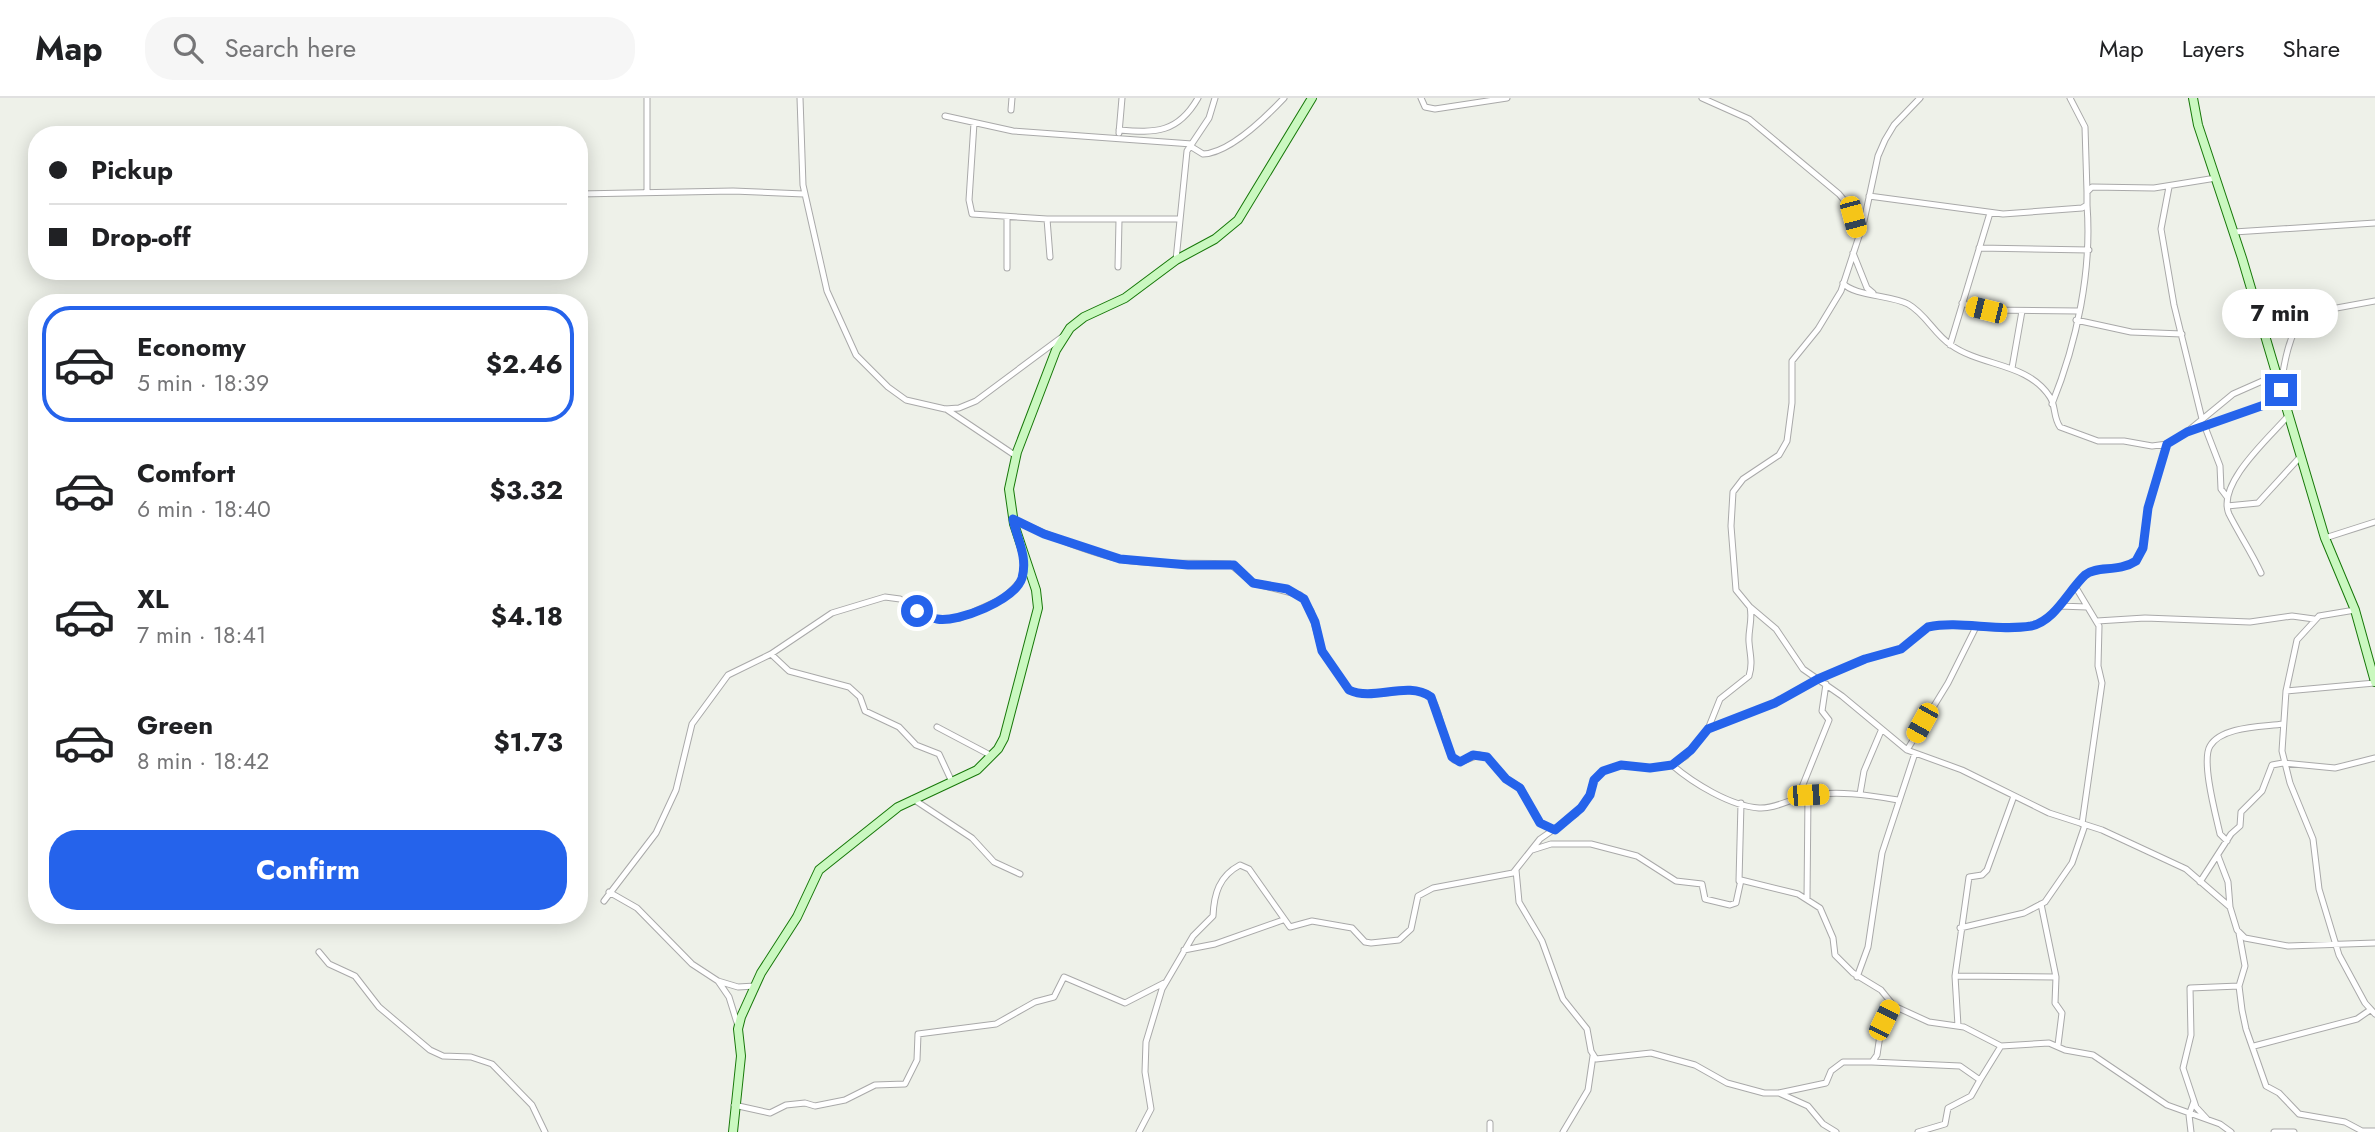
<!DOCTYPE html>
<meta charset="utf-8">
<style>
:root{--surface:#fff;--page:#f6f6f6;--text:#202124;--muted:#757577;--line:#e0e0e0;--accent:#2563eb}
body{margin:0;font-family:Jost,sans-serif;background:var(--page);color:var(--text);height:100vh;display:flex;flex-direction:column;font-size:26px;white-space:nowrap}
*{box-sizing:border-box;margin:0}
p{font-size:23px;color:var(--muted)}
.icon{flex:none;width:38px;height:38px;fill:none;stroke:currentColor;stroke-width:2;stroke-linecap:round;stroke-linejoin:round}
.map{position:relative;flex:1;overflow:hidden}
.sheet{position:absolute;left:28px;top:196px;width:560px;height:630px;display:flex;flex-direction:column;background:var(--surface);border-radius:28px;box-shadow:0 4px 18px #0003}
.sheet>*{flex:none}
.top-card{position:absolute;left:28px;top:28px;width:560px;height:154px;border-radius:28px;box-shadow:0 4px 18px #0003;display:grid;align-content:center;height:154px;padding:0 21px;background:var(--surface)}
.end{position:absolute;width:32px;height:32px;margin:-16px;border:9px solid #2563eb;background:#fff;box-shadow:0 0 0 4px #fff}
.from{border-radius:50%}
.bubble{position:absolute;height:49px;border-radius:24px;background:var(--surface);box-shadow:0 4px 18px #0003;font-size:23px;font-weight:700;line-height:49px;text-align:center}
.car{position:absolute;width:21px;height:42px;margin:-21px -10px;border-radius:9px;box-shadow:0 0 5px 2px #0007;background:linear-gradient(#f5c518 24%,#345 0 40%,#f5c518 0 76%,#345 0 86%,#f5c518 0)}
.top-card b{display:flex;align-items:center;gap:24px;height:66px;font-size:26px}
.top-card b+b{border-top:2px solid var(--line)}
.top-card i{width:18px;height:18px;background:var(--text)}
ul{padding:12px 0 0;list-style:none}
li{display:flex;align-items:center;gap:21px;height:116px;margin:0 14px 10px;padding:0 7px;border:4px solid transparent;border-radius:28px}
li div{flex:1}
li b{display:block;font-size:26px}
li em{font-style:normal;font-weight:700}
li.selected{border-color:var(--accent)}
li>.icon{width:63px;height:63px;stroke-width:1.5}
.primary-button{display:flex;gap:14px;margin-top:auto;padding:14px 21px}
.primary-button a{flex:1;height:80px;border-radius:28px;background:var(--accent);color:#fff;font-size:28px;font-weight:700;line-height:80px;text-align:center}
header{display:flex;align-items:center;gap:42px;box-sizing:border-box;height:98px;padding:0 35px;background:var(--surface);border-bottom:2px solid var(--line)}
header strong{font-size:33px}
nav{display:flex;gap:38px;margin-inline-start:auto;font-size:24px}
.search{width:490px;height:63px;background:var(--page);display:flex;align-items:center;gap:18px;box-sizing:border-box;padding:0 24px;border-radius:28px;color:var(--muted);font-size:26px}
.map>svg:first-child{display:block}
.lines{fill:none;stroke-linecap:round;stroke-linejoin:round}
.street-casing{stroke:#a9a9a9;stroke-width:7}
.secondary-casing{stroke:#177809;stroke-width:10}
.street{stroke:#fff;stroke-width:5}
.secondary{stroke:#caf8c0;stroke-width:8}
.route{stroke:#2563eb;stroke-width:9}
</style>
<header>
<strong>Map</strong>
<div class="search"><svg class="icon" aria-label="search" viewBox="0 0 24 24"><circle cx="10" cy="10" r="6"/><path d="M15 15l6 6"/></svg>Search here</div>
<nav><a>Map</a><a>Layers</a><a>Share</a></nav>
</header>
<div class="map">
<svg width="2375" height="1034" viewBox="0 0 2375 1034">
<rect width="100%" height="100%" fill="#eef1e9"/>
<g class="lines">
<!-- street casing -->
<g class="street-casing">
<path id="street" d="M647,0V94
M800,0L803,87L827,193L856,257L888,289L906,302L945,311L959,310L976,303L1062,239
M1421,0L1425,9L1435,11L1507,0
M1702,0L1749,21L1839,96L1849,108L1858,139
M1920,0L1894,27L1885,42L1878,58L1864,123L1841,193L1818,231L1792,263V305L1787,343L1779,357L1743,381L1733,394L1731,428L1736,492L1750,509L1776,531L1803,571L1842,598L1907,652L1962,672L2049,715L2102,732L2186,771L2230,809L2237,832L2245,840L2288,848L2375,845
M2070,0L2085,29L2087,94
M1011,12L1012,0
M945,18L1013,33L1192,46
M974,25L969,102L972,116L1047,121H1179
M1119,32C1156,35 1178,35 1198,0
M1119,35L1122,0
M1190,48L1203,56C1230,55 1266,19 1284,0
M2169,89L2161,131L2174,207L2202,321
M579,96L733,93L804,96
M1869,98L2003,116L2082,110L2087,107V94L2092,89L2154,90L2216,80
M1047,121L1050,159
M2234,134L2375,125
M1979,150L2089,152
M1853,155L1867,190L1873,195
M1176,162L1187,53L1209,20L1215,0
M1118,169L1119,122
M1007,170V119
M1843,185C1853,198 1891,197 1908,206C1926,216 1934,236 1951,247C1982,269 2027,264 2050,299C2056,308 2053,319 2060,329L2098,343H2124L2152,348L2167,346L2187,334L2284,300
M1962,205L1986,212L2078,213
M2076,222L2131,234L2182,236
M1950,247L1990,115
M2012,270L2022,213
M2281,289C2284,264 2289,237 2304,216L2375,203
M2052,306C2077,244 2092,173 2087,107
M946,311L1016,358
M2205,329L2220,368L2221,391L2227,399
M2188,333L2233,296L2276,277
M2227,408L2258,405L2301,358
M1013,421C1044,436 1099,459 1132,463C1165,467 1197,464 1230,466L1253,485L1300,497L1311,513L1322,553L1349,592C1372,604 1403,586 1428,596C1442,611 1442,645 1454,662L1463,663L1479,657L1487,659L1506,681L1520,689L1540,725L1555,732
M2325,440L2375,424
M2261,475C2252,455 2239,436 2229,416C2216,386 2270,339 2289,317
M2075,488L2099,528L2098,568L2102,585L2082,726
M2059,508L2087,509
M2355,512L2319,518L2297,542L2286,593L2282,653L2290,685L2313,741L2319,791L2339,857L2365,905L2375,916
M2097,523L2145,520L2250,524L2292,518L2314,521
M771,556L789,573L849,589L860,599L865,613L899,629L916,647L939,656L952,684
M2286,593L2375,585
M937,629L992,658
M1708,631L1720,601L1749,578C1753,565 1750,557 1749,544C1748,532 1753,522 1750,509
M1907,652L1948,585L1975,531
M1672,667C1693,685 1730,708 1759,710C1775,711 1790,701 1806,698C1836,692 1868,697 1898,702
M1860,696L1864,673L1881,633
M1798,699L1829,622L1822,613L1826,586
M913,701L972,740L994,764L1020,776
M2227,743L2220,736C2216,718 2201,663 2210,648C2222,628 2263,629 2283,626
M1532,752L1551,746H1591L1637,758L1676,783L1702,786L1705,801L1730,807L1736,805L1741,782L1798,796L1820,810L1833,840L1835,857L1853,875L1881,892L1894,908L1929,924L1964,929L2001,948L2049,945L2065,952L2093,957L2167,1007L2220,1026L2231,1034
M2218,758L2228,784L2230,809
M1516,772L1519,804L1542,843L1563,901L1587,931L1591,953L1596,961L1651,955L1695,967L1727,985L1764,995H1779L1826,985L1831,973L1843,964H1872L1877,957L1881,931L1892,907
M1739,783L1741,705
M2200,784L2231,736L2240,728L2241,714L2262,693L2272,667L2283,665L2335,670L2375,660
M609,794L637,810L692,866L718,883L729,899L738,928
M1807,801L1808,697
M604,803L656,735L676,692L692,626L728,577L771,556L832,515L885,499L900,501L917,513L938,521L960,520L1002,501L1014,490L1022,481L1025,463
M2041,806L2056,879L2055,905L2062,915L2058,947
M1960,830L2024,815L2045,804L2072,765L2085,727
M2239,835L2245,868L2239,888L2242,912L2246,931L2266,988L2279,995L2299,1016L2345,1024L2362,1033H2375
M1184,852L1215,846L1283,822
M319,854L329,866L355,878L379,909L430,952L443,958L471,959L492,966L532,1007L545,1034
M1955,878L2056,879
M1857,879L1868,849L1882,755L1915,655
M718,883L738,889L755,888
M1958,928L1955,878L1969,779L1982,777L1987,772L2014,698
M2254,948L2357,921L2370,912
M1872,964L1960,968L1980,982L2001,948
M1779,995L1808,1008L1823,1026L1836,1034
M734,1007L770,1015L786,1007L805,1005L815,1008L845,1002L875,987L905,986L917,962L918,936L996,926L1035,904L1054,899L1064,879L1125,905L1164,885
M2207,1021L2196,1009L2183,970L2191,937L2190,890L2239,888
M1139,1034L1151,1011L1145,974L1146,944L1162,891L1193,838L1213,818C1214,796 1219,778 1240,767L1249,771L1290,829L1312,823L1352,830L1365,844L1371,845L1399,842L1411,831L1418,798L1433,790L1513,775L1540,741L1576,716L1590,697L1594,682L1603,673L1621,667L1650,670L1672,667L1686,658L1708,631L1775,605L1818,581L1865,561L1901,551L1928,529C1961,523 1997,535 2031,528C2055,523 2068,493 2086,477C2097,467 2118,475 2136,463L2143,450L2148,410L2167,346
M1490,1034V1025
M1563,1034L1588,992L1593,958
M1918,1034L1945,1026L1948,1010L1971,998L1980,982
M2191,1034L2189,1017L2194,1003
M2274,1034H2294"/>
</g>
<!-- secondary casing -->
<g class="secondary-casing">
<path id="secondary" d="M2193,0L2198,27L2242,160L2325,440L2355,512L2375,584
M733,1034L741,958L738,931L741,919L761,875L797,819L819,772L898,709L977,672L998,651L1004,640L1038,510L1036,492L1014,426L1009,391L1017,354L1056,252L1070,230L1084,219L1125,200L1176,162L1215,141L1238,122L1312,0"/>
</g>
<!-- street -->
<use href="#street" class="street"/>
<!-- secondary -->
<use href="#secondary" class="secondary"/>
</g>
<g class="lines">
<!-- route -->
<path class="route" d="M917,513C923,515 930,520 937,521C958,525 1015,502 1022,480C1028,459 1017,441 1013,421L1044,436L1120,461L1188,467H1234L1253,485L1287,491L1304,501L1315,524L1322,553L1349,592C1374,604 1407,582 1431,599L1452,659L1460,664L1473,657L1487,659L1506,681L1520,690L1540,725L1555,732L1581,710L1590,697L1594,682L1603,673L1621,667L1650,670L1672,667L1691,652L1708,631L1775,605L1818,581L1865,561L1901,551L1928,529C1960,522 1997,534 2031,528C2055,523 2068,493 2085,477C2097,467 2118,475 2136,463L2143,450L2148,410L2167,346L2187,334L2284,300L2281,292"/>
</g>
</svg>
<i class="end from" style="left:917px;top:513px"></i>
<i class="end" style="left:2281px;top:292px"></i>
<div class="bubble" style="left:2222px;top:191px;width:116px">7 min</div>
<i class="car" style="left:1853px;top:119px;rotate:165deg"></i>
<i class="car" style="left:1986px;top:212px;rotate:284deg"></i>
<i class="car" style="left:1922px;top:625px;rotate:209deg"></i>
<i class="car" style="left:1808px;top:697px;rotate:87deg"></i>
<i class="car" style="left:1884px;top:922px;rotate:26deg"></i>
<div class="top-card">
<b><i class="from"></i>Pickup</b>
<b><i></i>Drop-off</b>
</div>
<section class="sheet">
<ul>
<li class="selected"><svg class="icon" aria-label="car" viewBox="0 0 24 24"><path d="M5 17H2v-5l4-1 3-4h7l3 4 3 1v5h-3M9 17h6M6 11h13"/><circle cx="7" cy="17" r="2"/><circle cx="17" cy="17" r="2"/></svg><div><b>Economy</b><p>5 min · 18:39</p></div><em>$2.46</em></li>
<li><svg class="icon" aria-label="car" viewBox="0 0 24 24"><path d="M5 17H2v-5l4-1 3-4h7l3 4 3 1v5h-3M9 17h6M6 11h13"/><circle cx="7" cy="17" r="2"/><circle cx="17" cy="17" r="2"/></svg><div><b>Comfort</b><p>6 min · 18:40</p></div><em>$3.32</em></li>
<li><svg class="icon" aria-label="car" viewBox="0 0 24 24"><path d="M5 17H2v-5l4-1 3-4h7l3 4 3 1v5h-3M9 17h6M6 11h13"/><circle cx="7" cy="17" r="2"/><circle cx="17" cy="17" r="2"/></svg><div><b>XL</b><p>7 min · 18:41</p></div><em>$4.18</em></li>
<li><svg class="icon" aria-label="car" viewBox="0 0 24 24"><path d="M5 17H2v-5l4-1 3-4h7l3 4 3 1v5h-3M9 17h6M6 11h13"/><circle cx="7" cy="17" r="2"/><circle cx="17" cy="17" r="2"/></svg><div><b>Green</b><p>8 min · 18:42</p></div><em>$1.73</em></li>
</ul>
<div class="primary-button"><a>Confirm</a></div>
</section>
</div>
